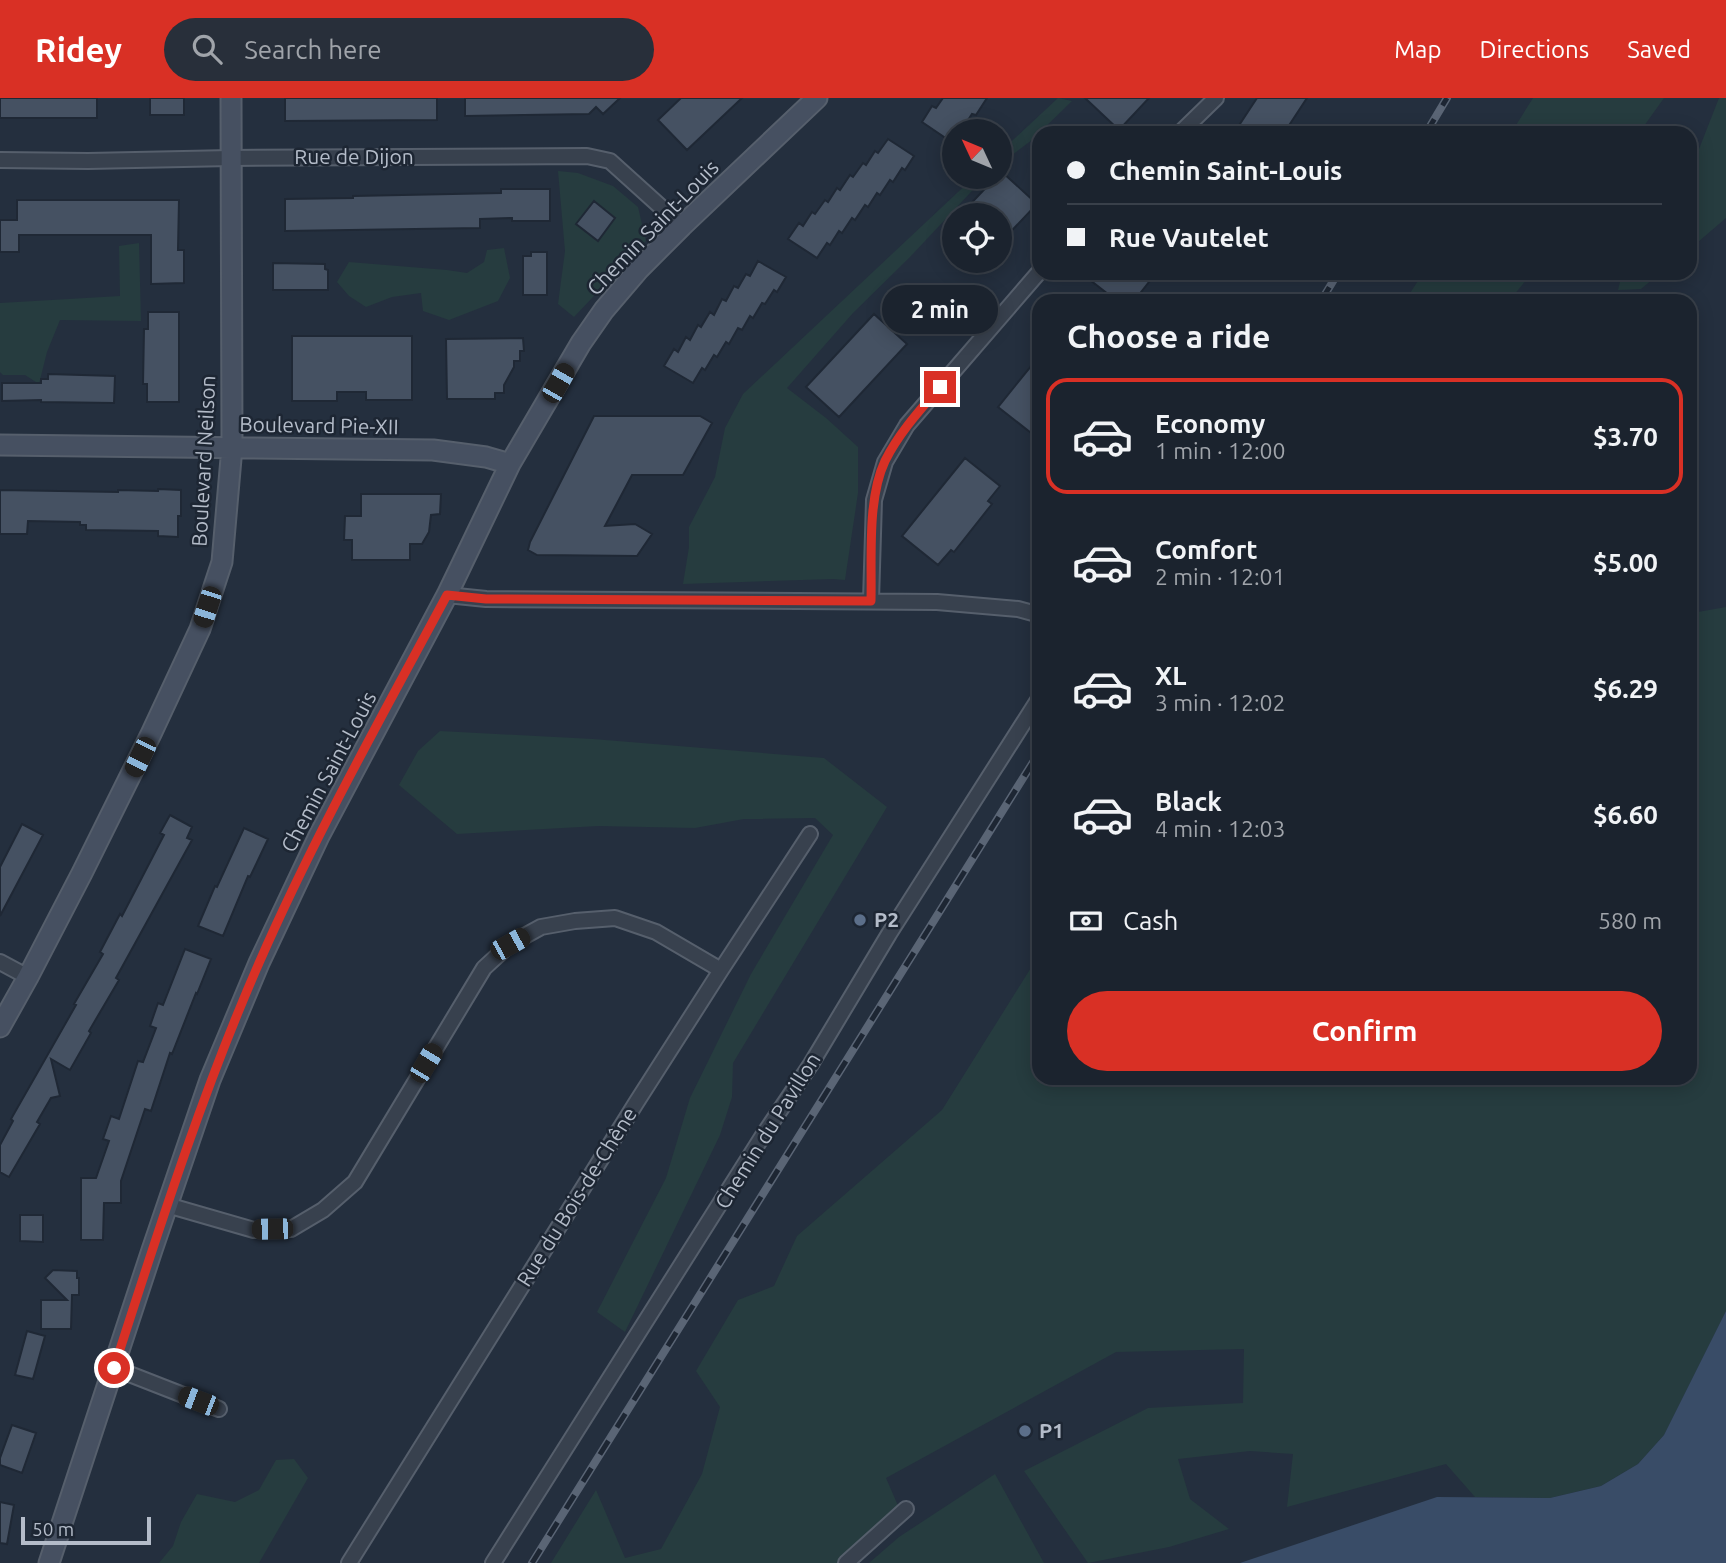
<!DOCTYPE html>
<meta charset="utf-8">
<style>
:root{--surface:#1b232e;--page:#282f3a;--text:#f1f3f6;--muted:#a0a4aa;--line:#39404a;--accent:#d93025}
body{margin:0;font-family:Ubuntu,sans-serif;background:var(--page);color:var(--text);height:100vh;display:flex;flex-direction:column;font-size:26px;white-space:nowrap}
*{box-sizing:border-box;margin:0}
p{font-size:23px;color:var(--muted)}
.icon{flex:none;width:38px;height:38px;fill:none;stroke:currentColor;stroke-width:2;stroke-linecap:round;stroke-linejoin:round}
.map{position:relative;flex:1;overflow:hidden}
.panel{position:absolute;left:1032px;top:196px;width:665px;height:791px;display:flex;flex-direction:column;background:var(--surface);border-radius:21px;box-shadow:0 4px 18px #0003,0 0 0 2px var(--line)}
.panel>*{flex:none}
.guide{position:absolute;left:1032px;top:28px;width:665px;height:154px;border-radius:21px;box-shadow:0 4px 18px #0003,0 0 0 2px var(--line);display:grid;align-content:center;height:154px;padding:0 35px;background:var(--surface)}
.needle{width:46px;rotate:314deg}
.controls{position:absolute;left:942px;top:21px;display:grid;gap:14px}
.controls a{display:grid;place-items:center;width:70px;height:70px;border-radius:50%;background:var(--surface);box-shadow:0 4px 18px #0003,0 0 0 2px var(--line);font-size:35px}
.scale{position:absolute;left:21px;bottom:18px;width:130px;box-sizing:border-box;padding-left:7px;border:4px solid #b4bcc9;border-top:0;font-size:19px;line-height:24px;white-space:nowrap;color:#b4bcc9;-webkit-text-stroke:5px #1d2633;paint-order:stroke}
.end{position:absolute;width:32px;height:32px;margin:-16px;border:9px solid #d93025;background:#fff;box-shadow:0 0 0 4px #fff}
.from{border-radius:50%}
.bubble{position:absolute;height:49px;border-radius:24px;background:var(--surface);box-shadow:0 4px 18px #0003,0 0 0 2px var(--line);font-size:23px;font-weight:600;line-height:49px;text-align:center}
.car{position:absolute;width:21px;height:42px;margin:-21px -10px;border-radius:9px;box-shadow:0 0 5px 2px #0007;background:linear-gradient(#222 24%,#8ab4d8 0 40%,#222 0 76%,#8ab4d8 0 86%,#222 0)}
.guide b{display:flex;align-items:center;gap:24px;height:66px;font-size:26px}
.guide b+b{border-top:2px solid var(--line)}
.guide i{width:18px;height:18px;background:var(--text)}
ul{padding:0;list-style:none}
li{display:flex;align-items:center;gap:21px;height:116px;margin:0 14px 10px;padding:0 21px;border:4px solid transparent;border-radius:21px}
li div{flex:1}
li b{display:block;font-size:26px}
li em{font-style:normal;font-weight:600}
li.current{border-color:var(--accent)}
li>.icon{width:63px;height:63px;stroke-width:1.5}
h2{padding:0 35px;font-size:32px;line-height:84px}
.pay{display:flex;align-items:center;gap:18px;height:77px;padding:0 35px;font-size:26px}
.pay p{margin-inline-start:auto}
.button{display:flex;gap:14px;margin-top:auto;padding:14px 35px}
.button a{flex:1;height:80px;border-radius:42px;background:var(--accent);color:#fff;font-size:28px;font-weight:600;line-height:80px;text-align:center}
header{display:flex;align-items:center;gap:42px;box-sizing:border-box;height:98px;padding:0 35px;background:var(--accent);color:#fff}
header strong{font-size:33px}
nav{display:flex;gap:38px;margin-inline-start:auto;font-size:24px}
.search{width:490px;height:63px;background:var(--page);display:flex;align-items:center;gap:18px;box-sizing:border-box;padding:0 24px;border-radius:38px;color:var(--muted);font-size:26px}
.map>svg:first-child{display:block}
.green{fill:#263c3f}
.water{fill:#394c67}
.building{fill:#455162;stroke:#1f2835;stroke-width:2}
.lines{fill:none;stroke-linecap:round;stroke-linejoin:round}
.street-casing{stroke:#565f6c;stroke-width:18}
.secondary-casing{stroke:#565f6c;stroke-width:23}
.street{stroke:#38414e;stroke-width:14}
.secondary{stroke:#465061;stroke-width:19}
.rail-casing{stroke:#5a6575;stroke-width:8}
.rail{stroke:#1d2633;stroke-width:5;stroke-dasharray:16;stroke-linecap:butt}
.route{stroke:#d93025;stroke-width:9}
.service-dot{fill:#5c6f8a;stroke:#1d2633;stroke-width:2.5}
.labels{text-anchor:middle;stroke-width:5;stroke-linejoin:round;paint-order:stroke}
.street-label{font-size:21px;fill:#b4bcc9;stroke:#1d2633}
.poi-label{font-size:21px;font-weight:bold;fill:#b4bcc9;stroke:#1d2633;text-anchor:start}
</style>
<header>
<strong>Ridey</strong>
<div class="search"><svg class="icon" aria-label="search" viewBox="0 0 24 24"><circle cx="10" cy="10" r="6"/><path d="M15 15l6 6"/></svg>Search here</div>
<nav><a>Map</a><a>Directions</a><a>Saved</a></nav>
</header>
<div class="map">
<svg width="1726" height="1465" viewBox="0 0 1726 1465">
<rect width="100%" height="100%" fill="#242f3e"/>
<!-- green -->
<path class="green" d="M1058,0L1072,3L1032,42L999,67V55Z
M1533,0H1664L1639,35H1511Z
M1719,0H1726V120L1691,150V60L1699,51Z
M558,73L578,75L613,88L638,109L646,143L574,219L558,206L565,153Z
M974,79H985L910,159L853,215L787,290L826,320L858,349V395L845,482L833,481L683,486L689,449V429L715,379L725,330L743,296Z
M139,145L141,223L60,222L47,254L39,286L25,277H3L0,274V205L120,198L119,148Z
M504,150L510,180L498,203L449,222L423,213L421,195L392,199L366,209L349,198L337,184L349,164L447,172L467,175L484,164L487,152Z
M1423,175H1532L1509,203H1405Z
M1622,175H1660L1641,191L1618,192Z
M1726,509V1213L1664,1337L1638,1366L1601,1388L1550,1400L1475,1399L1446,1366L1287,1409L1293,1356L1250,1353L1178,1361L1190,1401L1229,1431L1169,1449L1088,1465L1024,1373L1148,1310L1243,1305L1244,1251L1116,1254L886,1380L899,1410L837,1465H551L596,1392L625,1460L661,1451L702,1376L720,1309L696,1273L738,1202L774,1188L797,1138L942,1012L1039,857L1040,980H1690L1691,520L1698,514Z
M440,633L593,641L824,660L887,709L733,965L732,999L720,1037L625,1234L597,1214L666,1080L690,1000L751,876L833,737L815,720L744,721L695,730L598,728L457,736L399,687L418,653Z
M294,1361L308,1380L259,1465H159L173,1448L181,1424L197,1396L235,1404L259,1392L276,1362Z
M995,1376L1044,1465H869L899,1439Z"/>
<!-- water -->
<path class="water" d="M1726,1213V1465H1240L1437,1399L1550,1400L1601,1388L1638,1366L1664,1337Z"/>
<!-- building -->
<path class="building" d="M0,0H97V20H0Z
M150,0H184V17H150Z
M285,0H437V22L285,23Z
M465,0H620L603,16L596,9L589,16L465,18Z
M681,0H742L687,52L658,22Z
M943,0H987L976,17L972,16L963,30L960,28L956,33H954V37L950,43L922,24L932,8L936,10Z
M1085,0H1149L1119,32Z
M1257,0H1307L1284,35H1234Z
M888,41L914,58L905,72L902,70L893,84L890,82L880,97L877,95L868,109L865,107L855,122L852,120L842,135L839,133L830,147L827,145L817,160L788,141L799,125L803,128L812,114L815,116L825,102L828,104L837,90L840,92L850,77L853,79L863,65L866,67L875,53L878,55Z
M1001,73L1037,106L999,146V117H960L996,79H999Z
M501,91H550V123H512V120L480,121V130L285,133V101L353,100V98L501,95Z
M17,102H179L178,152H184V185L151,186V137H19V154H0V122H17Z
M594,103L615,120L598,143L576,126Z
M531,154H547V197H523V158H531Z
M758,163L786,179L777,194L774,192L765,206L762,205L753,220L750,218L742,232L738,230L729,246L726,244L717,259L714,257L705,272L702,270L693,285L664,268L674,251L678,254L686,239L690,242L698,227L701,229L710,214L714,217L722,201L726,203L734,188L738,190L746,176L750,178Z
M273,165L325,166V171L328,172V192H273Z
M1081,175H1156L1134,203H1117Z
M148,214H179V304H147V286H143L144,231H148Z
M874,216L907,246L839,319L806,289Z
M292,238H412V302H366V294H337V303H292Z
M523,240L524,253H520V263H514V269L504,287V295H495V301H447L446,241Z
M1040,257V342L998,309Z
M48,276L115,278L114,305L41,304V302L2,303V285H41V281H48Z
M594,318H700L712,325L683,377H632L605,428L635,426L652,436L637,458L537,457L528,452L530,444Z
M965,360L1000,388L988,403L992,406L954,454L951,452L938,467L902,438Z
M158,391L181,392V418H178V439L158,438V433L86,432V427H80V424L28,423L27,436H0V392L118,394V392L158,393Z
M361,396H441L440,416L431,417L429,434L422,446H410V462H352V442H344L345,418H361Z
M170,717L192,729L187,740L192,742L116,880L119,882L89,933L91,935L70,972L51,961L60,998L51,1000L37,1024L40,1026L9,1079L0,1074V1047L13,1023L11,1021L76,907L74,906L103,856L100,854L120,816L122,818L164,737L160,735Z
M22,726L43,737L0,818V769Z
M244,730L268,741L250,779L248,778L223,838L198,828L215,788L217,789Z
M185,851L211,861L197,896L196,895L172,956L170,955L151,1013L145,1011L121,1083V1105H104L103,1142H81V1080H96L109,1043L103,1041L111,1018L119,1021L138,963L143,964L156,930L150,928L158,905L163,907Z
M20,1117H43V1144L20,1143Z
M53,1172L77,1173V1180H79V1197H72L71,1231H41V1202H67L45,1180Z
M27,1233L45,1238L33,1281L15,1277Z
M12,1327L36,1335L22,1375L0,1367V1360Z
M0,1404L14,1407L7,1446L0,1445Z"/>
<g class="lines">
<!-- street casing -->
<g class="street-casing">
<path id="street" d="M1180,35L1216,0
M0,62L88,63L231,60L587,58L610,63L682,128
M447,497L486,501L937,504L1018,511L1040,517
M871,503L874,402L885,364L907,327L1040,173
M0,864L28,879
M167,1107L254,1132L291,1131L323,1112L355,1084L484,870L510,846L541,829L575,823L615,820L656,834L721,872
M114,1270L219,1311
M349,1465L636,1005L721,872L810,736
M493,1465L762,1039L811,966L889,836L1040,599
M846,1465L906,1411"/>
</g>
<!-- secondary casing -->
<g class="secondary-casing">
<path id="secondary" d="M0,347L433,352L486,359L510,366
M0,929L28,879L82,775L151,636L200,531L222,464L232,349L231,0
M49,1465L152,1152L210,982L259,865L319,738L447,497L510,366L581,245L604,212L639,171L682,128L817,0"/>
</g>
<!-- street -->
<use href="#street" class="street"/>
<!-- secondary -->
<use href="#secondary" class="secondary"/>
<!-- rail casing -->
<g class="rail-casing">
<path id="rail" d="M1426,35L1447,0
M1321,203L1338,175
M532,1465L1040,653"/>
</g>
<!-- rail -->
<use href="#rail" class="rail"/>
</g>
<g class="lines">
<!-- route -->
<path class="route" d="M114,1270C158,1134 201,997 259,865C314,739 382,618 447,497L486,501L871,503C872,461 867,401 885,363C899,335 920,312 940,289"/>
</g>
<!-- markers -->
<g class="service-dot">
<circle cx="860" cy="822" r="7"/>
<circle cx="1025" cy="1333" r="7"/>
</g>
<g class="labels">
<!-- street labels -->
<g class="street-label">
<text x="354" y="66">Rue de Dijon</text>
<text transform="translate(653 130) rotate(-46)" y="7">Chemin Saint-Louis</text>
<text transform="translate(319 328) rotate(1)" y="7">Boulevard Pie-XII</text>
<text transform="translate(204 363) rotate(-87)" y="7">Boulevard Neilson</text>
<text transform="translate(329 674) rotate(-62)" y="7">Chemin Saint-Louis</text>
<text transform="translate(768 1033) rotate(-58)" y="7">Chemin du Pavillon</text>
<text transform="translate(577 1099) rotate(-58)" y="7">Rue du Bois-de-Chêne</text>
</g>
<!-- poi labels -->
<g class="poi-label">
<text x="874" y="829">P2</text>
<text x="1039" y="1340">P1</text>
</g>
</g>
</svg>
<div class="controls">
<a><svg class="needle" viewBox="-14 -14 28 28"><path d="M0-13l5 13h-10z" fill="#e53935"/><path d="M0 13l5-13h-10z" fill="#a0a4aa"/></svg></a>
<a><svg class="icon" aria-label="locate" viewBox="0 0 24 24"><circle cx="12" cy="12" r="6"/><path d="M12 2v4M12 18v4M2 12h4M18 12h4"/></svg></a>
</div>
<div class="scale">50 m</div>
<i class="end from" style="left:114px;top:1270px"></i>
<i class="end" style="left:940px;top:289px"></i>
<div class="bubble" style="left:882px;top:187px;width:116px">2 min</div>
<i class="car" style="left:558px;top:285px;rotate:30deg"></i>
<i class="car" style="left:207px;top:509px;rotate:198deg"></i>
<i class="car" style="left:140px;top:659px;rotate:206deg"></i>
<i class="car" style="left:510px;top:846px;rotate:61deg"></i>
<i class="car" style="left:426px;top:965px;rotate:31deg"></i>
<i class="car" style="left:272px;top:1131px;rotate:269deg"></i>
<i class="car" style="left:198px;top:1303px;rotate:291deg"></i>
<div class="guide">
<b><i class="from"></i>Chemin Saint-Louis</b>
<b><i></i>Rue Vautelet</b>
</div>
<section class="panel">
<h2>Choose a ride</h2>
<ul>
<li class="current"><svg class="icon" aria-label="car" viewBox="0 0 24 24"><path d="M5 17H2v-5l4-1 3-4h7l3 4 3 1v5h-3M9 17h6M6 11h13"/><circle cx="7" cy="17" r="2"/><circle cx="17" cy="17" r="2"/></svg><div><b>Economy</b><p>1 min · 12:00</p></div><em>$3.70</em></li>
<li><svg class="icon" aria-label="car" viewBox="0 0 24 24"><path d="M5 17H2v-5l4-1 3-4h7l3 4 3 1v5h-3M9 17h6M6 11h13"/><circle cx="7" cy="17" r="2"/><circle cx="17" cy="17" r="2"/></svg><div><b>Comfort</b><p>2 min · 12:01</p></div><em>$5.00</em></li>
<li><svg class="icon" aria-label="car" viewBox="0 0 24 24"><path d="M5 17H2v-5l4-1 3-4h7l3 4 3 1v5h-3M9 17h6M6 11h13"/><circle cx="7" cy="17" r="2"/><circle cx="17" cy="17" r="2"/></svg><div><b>XL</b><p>3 min · 12:02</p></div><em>$6.29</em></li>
<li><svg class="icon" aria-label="car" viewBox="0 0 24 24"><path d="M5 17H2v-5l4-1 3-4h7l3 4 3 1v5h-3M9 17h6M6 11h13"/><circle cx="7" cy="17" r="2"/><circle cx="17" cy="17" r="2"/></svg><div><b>Black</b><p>4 min · 12:03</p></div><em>$6.60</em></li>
</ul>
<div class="pay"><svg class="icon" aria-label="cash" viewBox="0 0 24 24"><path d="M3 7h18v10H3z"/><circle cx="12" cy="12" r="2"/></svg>Cash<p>580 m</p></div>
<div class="button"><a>Confirm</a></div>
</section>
</div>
